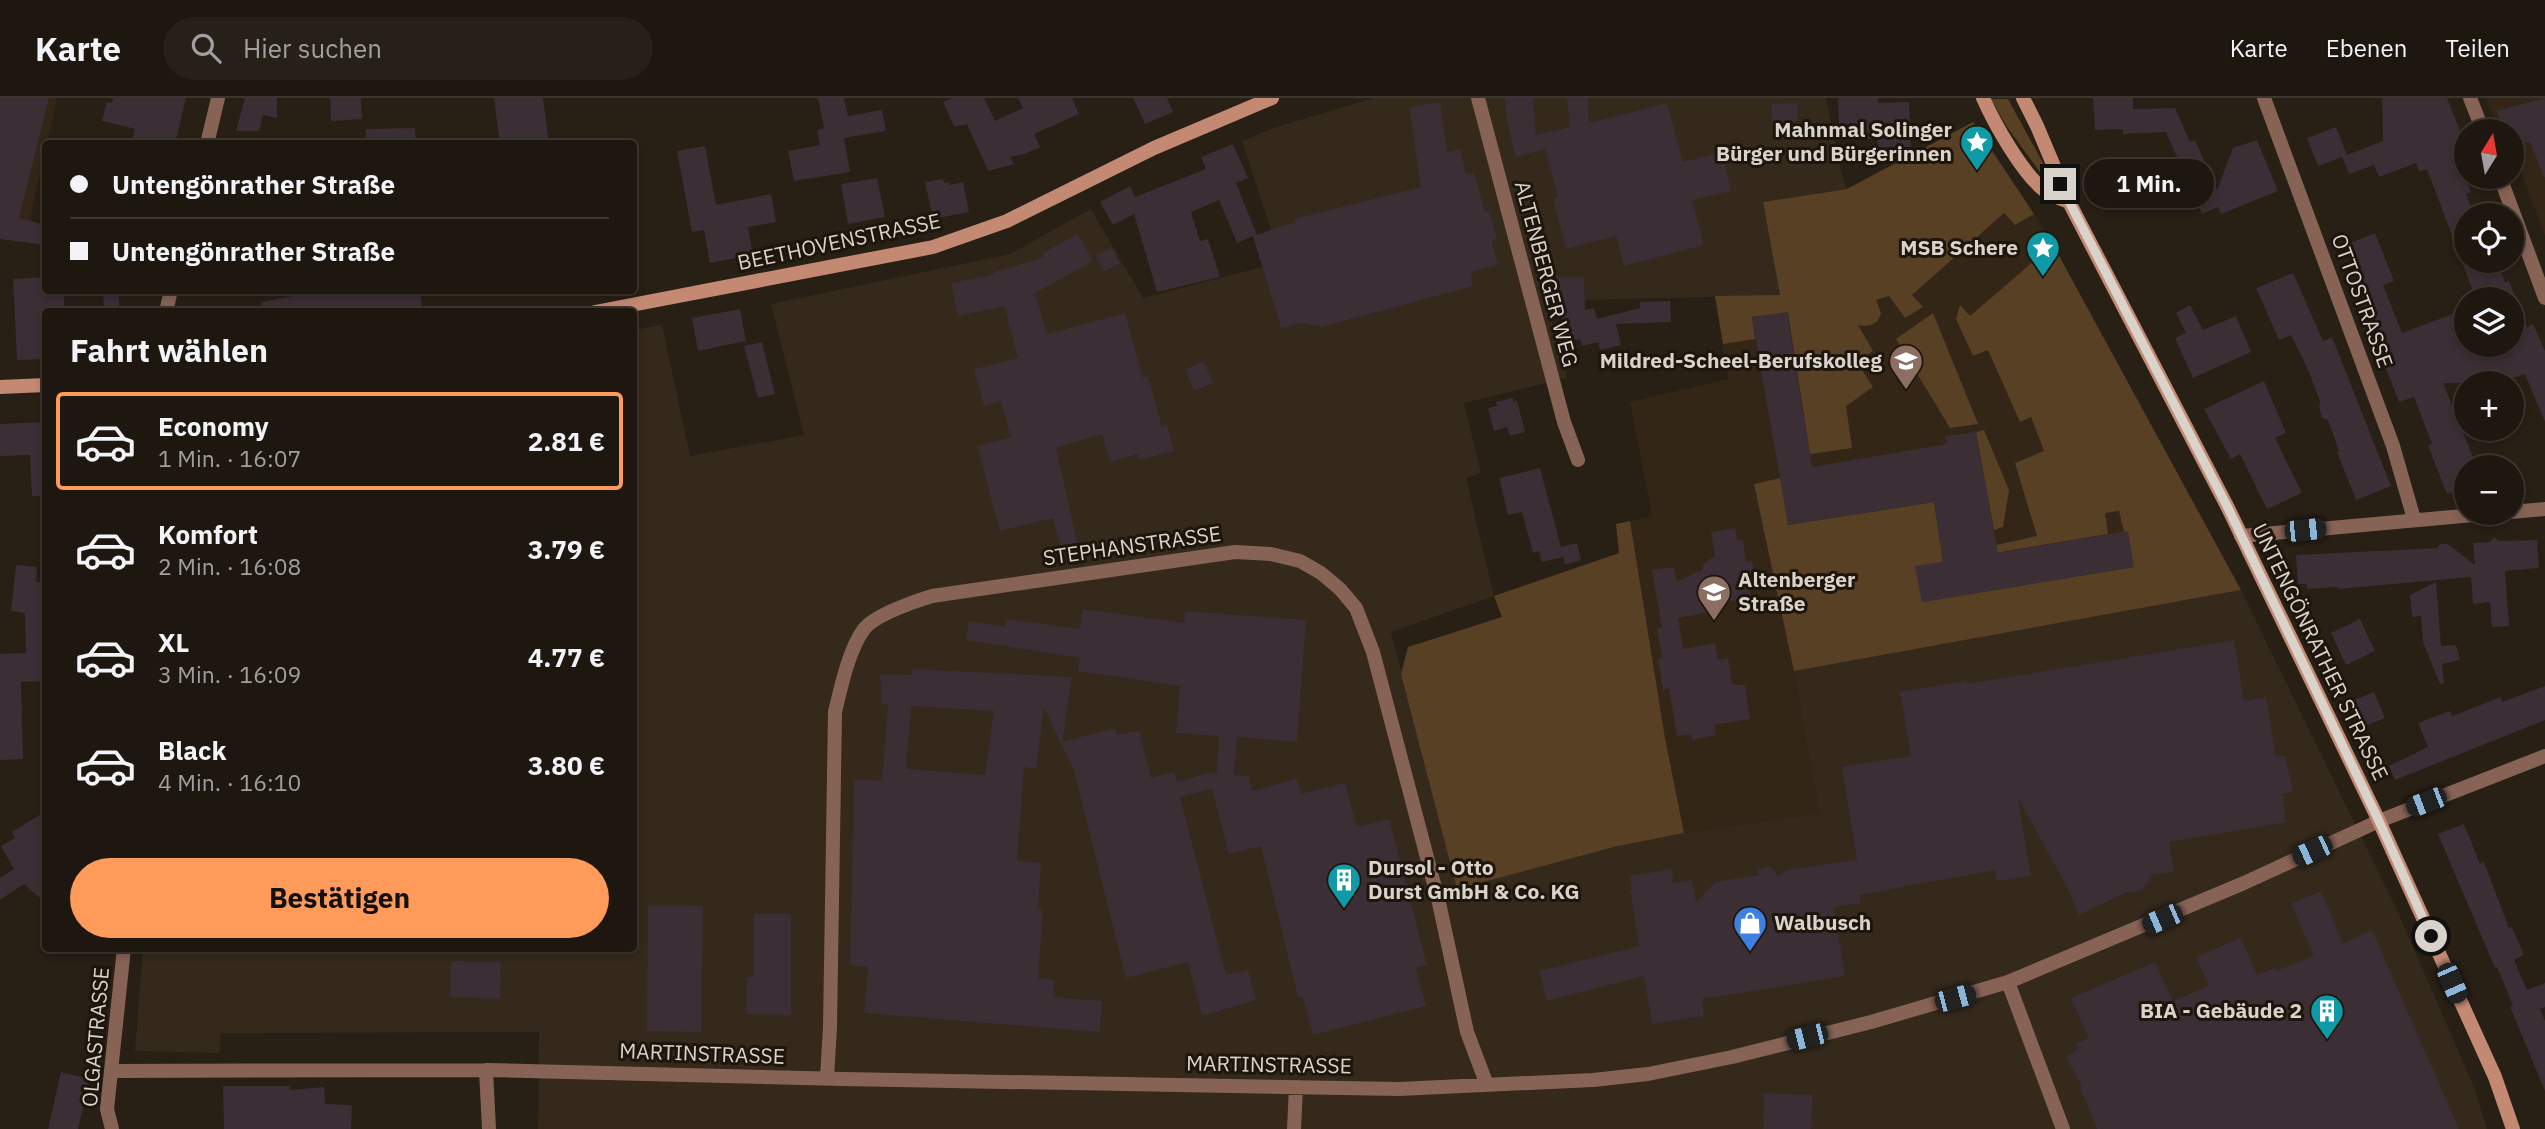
<!DOCTYPE html>
<html lang="de">
<meta charset="utf-8">
<style>
:root{--surface:#1e1710;--page:#262019;--text:#f1f3f6;--muted:#a19f9f;--line:#3c3630;--accent:#ff9b5a}
body{margin:0;font-family:"IBM Plex Sans",sans-serif;background:var(--page);color:var(--text);height:100vh;display:flex;flex-direction:column;font-size:26px;white-space:nowrap}
*{box-sizing:border-box;margin:0}
p{font-size:23px;color:var(--muted)}
.icon{flex:none;width:38px;height:38px;fill:none;stroke:currentColor;stroke-width:2;stroke-linecap:round;stroke-linejoin:round}
.map{position:relative;flex:1;overflow:hidden}
.panel{position:absolute;left:42px;top:210px;width:595px;height:644px;display:flex;flex-direction:column;background:var(--surface);border-radius:7px;box-shadow:0 4px 10px #0003,0 0 0 2px var(--line)}
.panel>*{flex:none}
.hud{position:absolute;left:42px;top:42px;width:595px;height:154px;border-radius:7px;box-shadow:0 4px 10px #0003,0 0 0 2px var(--line);display:grid;align-content:center;height:154px;padding:0 28px;background:var(--surface)}
.needle{width:46px;rotate:11deg}
.buttons{position:absolute;left:2454px;top:21px;display:grid;gap:14px}
.buttons a{display:grid;place-items:center;width:70px;height:70px;border-radius:50%;background:var(--surface);box-shadow:0 4px 10px #0003,0 0 0 2px var(--line);font-size:35px}
.end{position:absolute;width:32px;height:32px;margin:-16px;border:9px solid #d9d3cc;background:#111;box-shadow:0 0 0 4px #111}
.from{border-radius:50%}
.bubble{position:absolute;height:49px;border-radius:24px;background:var(--surface);box-shadow:0 4px 10px #0003,0 0 0 2px var(--line);font-size:23px;font-weight:700;line-height:49px;text-align:center}
.car{position:absolute;width:21px;height:42px;margin:-21px -10px;border-radius:9px;box-shadow:0 0 5px 2px #0007;background:linear-gradient(#222 24%,#8ab4d8 0 40%,#222 0 76%,#8ab4d8 0 86%,#222 0)}
.hud b{display:flex;align-items:center;gap:24px;height:66px;font-size:26px}
.hud b+b{border-top:2px solid var(--line)}
.hud i{width:18px;height:18px;background:var(--text)}
ul{padding:0;list-style:none}
li{display:flex;align-items:center;gap:21px;height:98px;margin:0 14px 10px;padding:0 14px;border:4px solid transparent;border-radius:7px}
li div{flex:1}
li b{display:block;font-size:26px}
li em{font-style:normal;font-weight:700}
li.selected{border-color:var(--accent)}
li>.icon{width:63px;height:63px;stroke-width:1.5}
h2{padding:0 28px;font-size:32px;line-height:84px}
.cta{display:flex;gap:14px;margin-top:auto;padding:14px 28px}
.cta a{flex:1;height:80px;border-radius:42px;background:var(--accent);color:#111;font-size:28px;font-weight:700;line-height:80px;text-align:center}
header{display:flex;align-items:center;gap:42px;box-sizing:border-box;height:98px;padding:0 35px;background:var(--surface);border-bottom:2px solid var(--line)}
header strong{font-size:33px}
nav{display:flex;gap:38px;margin-inline-start:auto;font-size:24px}
.search{width:490px;height:63px;background:var(--page);display:flex;align-items:center;gap:18px;box-sizing:border-box;padding:0 24px;border-radius:38px;color:var(--muted);font-size:26px}
.map>svg:first-child{display:block}
.built{fill:#342617}
.industrial{fill:#34291b}
.green{fill:#584025}
.building{fill:#3b2e34;fill-rule:evenodd}
.lines{fill:none;stroke-linecap:round;stroke-linejoin:round}
.street{stroke:#876356;stroke-width:14}
.secondary{stroke:#c38973;stroke-width:14}
.route{stroke:#d9d3cc;stroke-width:9}
.labels{text-anchor:middle;stroke-width:6;stroke-linejoin:round;paint-order:stroke}
.poi-label{font-size:21px;font-weight:bold;fill:#d9d3cc;stroke:#1e160c;text-anchor:end}
.street-label{font-size:21px;fill:#d9d3cc;stroke:#1e160c}
</style>
<header>
<strong>Karte</strong>
<div class="search"><svg class="icon" aria-label="search" viewBox="0 0 24 24"><circle cx="10" cy="10" r="6"/><path d="M15 15l6 6"/></svg>Hier suchen</div>
<nav><a>Karte</a><a>Ebenen</a><a>Teilen</a></nav>
</header>
<div class="map">
<svg width="2545" height="1031" viewBox="0 0 2545 1031">
<rect width="100%" height="100%" fill="#281f15"/>
<!-- built -->
<path class="built" d="M0,0H57L25,144L0,141Z
M2486,0H2545V138L2514,56H2511V33H2499Z
M1973,24L2046,134L2241,492L1794,573L1821,715L1684,735L1665,640L1630,423L1652,418L1630,304L1728,281L1715,198L1780,197L1763,104L1847,91Z"/>
<!-- industrial -->
<path class="industrial" d="M1374,0H1826L1841,74L1847,91L1763,104L1780,197L1547,203L1567,280L1464,305L1481,375L1466,380L1494,498L1391,534L1457,790L1618,748L1684,735L1820,715L1794,573L2241,492L2397,812L2474,989L2487,1031H538L539,934L221,935L219,955L135,953L143,851L634,850V232L662,227L690,358L804,337L771,206L1010,156L1091,111L1143,200L1262,169L1271,132L1242,43L1276,29Z"/>
<!-- green -->
<path class="green" d="M1991,1H2008L2048,74L2042,77L2007,29Z
M1973,24L2034,116L2015,127L2004,115L1912,197L1923,209L1905,220L1889,198L1876,202L1881,215C1878,227 1869,229 1858,227L1873,253L1857,264L1873,289L1846,308L1852,350L1810,356L1788,215L1752,219L1755,241L1723,246L1715,198L1780,197L1763,104L1847,91Z
M2046,134L2241,492L1794,573L1754,386L1781,380L1788,427L1934,404L1943,464L1916,469L1922,504L2133,469L2119,413L2105,415L2108,436L1966,460L1965,454L2037,438L2015,365L2044,353L2031,319L2020,324L1988,252L1973,258L1956,221L1960,207L1970,218L2042,156L2033,145Z
M1933,215L1978,326L1950,330L1896,241Z
M1984,332L2009,392L2003,429L1994,432L1976,334Z
M1630,423L1665,640L1684,735L1618,748L1457,791L1401,576L1408,549L1502,519L1494,498L1619,455L1616,426Z"/>
<!-- building -->
<path class="building" d="M0,0H49L19,120L46,127V147L0,141Z
M113,0H186L175,46H131L135,31L102,23L107,4L112,5Z
M245,0H277V20L263,17L259,33H236Z
M330,0H361L362,21L331,23Z
M494,0H543L549,46H500Z
M818,0H844L848,18L882,12L886,33L844,40L850,74L794,83L788,53L820,47L817,32L824,30Z
M952,0H984L995,23L1023,10L1018,0H1072L1079,16L1034,36L1040,49L1025,56L1010,59L1014,66L988,73L967,26L954,29L943,4Z
M1133,0H1167L1173,14L1145,26Z
M1505,0H1533L1536,37L1570,29L1567,0H1588L1589,25L1667,5L1683,64L1722,54L1731,93L1692,102L1704,147L1624,168L1616,138L1566,151L1553,100L1558,99L1545,51L1516,59L1507,24Z
M1838,0H1878V5L1909,4L1911,49L1878,50L1877,41H1858V27H1839Z
M2093,0H2133V11L2175,10L2190,44L2195,42L2217,92L2233,50L2257,42L2278,93L2221,116L2218,109L2202,116L2166,34L2123,36V31L2095,32Z
M2382,0H2447L2466,48V56L2457,59L2471,94L2466,96L2474,117H2466V163H2497L2505,184L2509,183L2527,229L2533,226L2545,253V324L2525,276L2499,285H2443L2477,369H2466V389L2447,396L2428,348L2432,346L2414,299L2399,304L2359,201L2368,198L2348,146L2375,135L2394,183L2383,187L2402,235L2458,214L2466,234V247H2511V201H2465L2474,196L2427,71L2419,74L2416,65L2379,79L2374,67L2349,76L2342,59L2318,68L2307,40L2336,29L2347,57L2383,43Z
M2545,0V79H2544L2530,44L2511,50V33H2504L2497,13Z
M1440,4L1447,54L1460,51L1466,76L1474,75L1485,114L1489,113L1497,140L1492,143L1498,167L1471,174L1473,188L1321,229L1302,225L1281,230L1253,138L1237,145L1219,102L1191,114L1200,143L1208,141L1220,179L1157,194L1134,116L1113,127L1100,104L1130,88L1135,99L1206,71L1201,59L1233,46L1248,80L1236,85L1257,137H1256L1295,124L1294,121L1421,89L1409,9Z
M1797,5L1798,23L1772,25L1771,6Z
M415,30L416,46H366V31Z
M705,48L716,107L771,96L776,124L748,129L753,157L710,165L704,132L692,134L677,53Z
M877,80L885,119L848,126L841,86Z
M943,81L944,85L949,84L950,87L963,84L969,114L933,121L925,84Z
M1078,136L1093,163L1035,195L1047,236L1125,215L1143,280L1148,278L1162,329L1167,327L1174,353L1139,362L1138,356L1110,364L1102,336L1056,350L1079,452L1062,454L1053,420L1000,433L977,348L1011,339L1001,303L984,308L974,271L1018,260L1004,208L958,218L951,185L995,176L994,174L1045,159L1043,155Z
M1111,149L1120,165L1104,174L1096,158Z
M2293,175L2323,243L2332,239L2391,388L2356,402L2337,354L2339,353L2328,322L2322,320L2319,309L2320,303L2309,274L2291,237L2279,242L2256,190Z
M46,179V192H63L65,213L46,214V261L17,262L13,181Z
M1584,179L1585,212L1594,210L1597,221L1640,210V204L1670,203L1671,224L1616,226L1621,247L1600,252L1598,244L1582,248L1580,241L1568,244L1558,203H1546L1540,180Z
M103,192H119V214H104Z
M324,192H420L422,209L396,214H262V204Z
M2190,207L2203,232L2236,218L2251,254L2193,280L2175,240L2186,235L2176,215Z
M740,211L746,243L698,253L692,220Z
M1787,214L1812,369L1947,346L1945,338L1976,334L1998,455L2128,433L2134,469L1922,504L1915,468L1943,464L1934,404L1788,427L1752,219Z
M762,244L775,296L758,300L744,248Z
M1204,264L1213,285L1194,293L1185,271Z
M2264,283L2286,335L2275,340L2302,395L2267,411L2240,356L2231,361L2204,311Z
M1513,300L1514,304L1517,303L1525,334L1510,338L1507,329L1494,333L1488,310L1497,308L1496,304Z
M46,324V398H32L30,357L0,358V326Z
M1540,370L1561,449L1577,445L1581,462L1565,467L1563,459L1542,464L1539,453L1533,455L1522,414L1508,417L1499,380Z
M1735,430L1737,442L1743,441L1746,464L1752,463L1755,478L1747,479L1751,500L1714,506L1715,513L1678,520L1683,551L1715,545L1718,562L1728,560L1732,586L1745,587L1750,621L1714,627L1716,637L1692,642L1691,636L1677,638L1669,590L1663,592L1658,561L1662,560L1657,531L1662,530L1652,472L1674,469L1677,483L1702,472L1704,465L1715,458L1711,434Z
M2494,439L2499,443L2537,442L2539,470L2505,473L2509,528L2492,529L2490,504L2473,506L2471,479L2338,491V489L2307,491V486H2298L2296,457L2437,450L2440,446H2448L2475,467L2473,445L2490,444Z
M16,467L37,469L36,484L46,485V583L21,584L23,661L0,662V556L26,555L25,515L11,513Z
M2436,484L2441,548L2456,547L2460,562L2442,566L2444,585L2440,586L2423,544L2421,518L2412,519L2410,497Z
M1083,511L1184,525L1185,513L1306,522L1297,644L1237,639L1234,677L1251,678L1249,681L1252,693L1297,681L1301,696L1345,685L1357,729L1389,721L1427,867L1416,870L1426,908L1313,937L1303,899H1298L1261,748L1229,756L1212,691L1180,699L1226,877L1248,872L1256,902L1202,918L1188,864L1126,880L1074,673L1044,609L1036,671L1024,669L1017,763L1041,765L1038,811H1043L1038,880L1054,882L1053,899L1102,903L1100,934L864,915L868,869L850,867L854,681L882,683L888,607L882,606L880,576L912,577V571L1072,579L1062,644L1115,630L1117,637L1139,633L1151,680L1174,674L1177,684L1208,675L1217,676L1219,638L1176,635L1180,588L1078,573L1080,560L966,542L969,523L1005,529L1006,521L1080,531ZM911,608L994,613L985,677L906,671Z
M2360,521L2375,553L2346,567L2331,535Z
M2234,542L2244,603L2266,599L2276,659L2285,657L2293,694L2282,696L2286,724L2169,744L2174,773L2151,777L2147,786L2139,793L2125,795L2079,817L2066,787L2018,700L2031,778L1997,783L1995,772L1859,797L1861,805L1834,809L1845,878L1702,901L1704,918L1652,926L1644,878L1547,903L1539,873L1639,848L1630,792H1632L1630,778L1672,771L1673,785L1692,782L1696,804L1715,784L1758,777L1757,771L1770,768L1778,778L1787,772L1857,762L1842,669L1911,658L1900,594L1966,583L1967,586Z
M2545,588V622L2395,682L2389,668L2428,649L2418,625L2450,613L2452,618L2501,599L2502,604Z
M2374,594L2385,620L2362,629L2352,603Z
M46,713V805L24,786L0,802V780L14,771L1,748L15,740L12,734Z
M2464,726L2480,766L2484,764L2509,830L2512,829L2524,857L2514,862L2527,892L2545,885V909L2540,911L2545,923V993L2510,909L2513,908L2497,869L2495,870L2438,736Z
M2321,793L2343,845L2372,832L2459,1031H2097L2081,992V986L2066,959L2078,951L2075,946L2089,940L2071,900L2155,864L2173,903L2209,888L2196,859L2241,840L2257,877L2275,870L2276,873L2314,858L2291,806Z
M648,807L703,808L701,934L647,933Z
M754,816H791V917L746,916L747,879H754Z
M451,863L501,864L500,901L450,899Z
M61,974L90,981L78,1031H48Z
M223,988H290V992L324,989L325,1006L352,1007L351,1031H224Z
M1764,995L1813,997L1811,1031H1763Z"/>
<g class="lines">
<!-- street -->
<path class="street" d="M1478,0L1564,324L1578,362
M2264,0L2393,348L2414,421
M2470,0L2483,33
M207,46L218,0
M2500,79L2545,200
M166,214L171,192
M2511,414L2545,411
M2241,438L2496,415
M2008,884L2063,1031
M486,972L489,1031
M112,973L486,972L843,981L1399,991L1593,982L1648,976L1732,959L1871,924L2008,884L2244,785L2379,723L2545,658
M827,980L830,929L835,614C841,589 849,551 864,531C875,517 915,503 932,498L1235,454L1271,456L1300,463L1321,475L1340,491L1356,510L1373,554L1439,805L1467,934L1487,987
M112,1031L107,1011L124,850
M1294,1031L1296,989"/>
<!-- secondary -->
<path class="secondary" d="M1983,0C1994,25 2022,75 2044,92C2051,97 2061,101 2069,104
M2023,0L2037,28L2069,104L2228,410L2379,723L2495,979L2513,1031
M595,214L933,149L1007,123L1154,50L1272,0
M0,289L46,287"/>
</g>
<g class="lines">
<!-- route -->
<path class="route" d="M2060,86L2228,410L2379,723L2431,838"/>
</g>
<!-- icons -->
<defs>
<g id="sight-pin" transform="scale(1.75)"><path d="M0 17L-7.5 6A9.5 9.5 0 1 1 7.5 6Z" fill="#0f9aa8" stroke="#1e160c"/><path d="M0-6L1.8-2.2L6-1.7L2.9 1.2L3.7 5.4L0 3.3L-3.7 5.4L-2.9 1.2L-6-1.7L-1.8-2.2Z" fill="#fff"/></g>
<g id="school-pin" transform="scale(1.75)"><path d="M0 17L-7.5 6A9.5 9.5 0 1 1 7.5 6Z" fill="#8d6e63" stroke="#1e160c"/><path d="M0-5L7-2L0 1L-7-2ZM-4 1L0 2.5L4 1V4Q0 6-4 4Z" fill="#fff"/></g>
<g id="building-pin" transform="scale(1.75)"><path d="M0 17L-7.5 6A9.5 9.5 0 1 1 7.5 6Z" fill="#0f9aa8" stroke="#1e160c"/><path d="M-4-6H4V6H1V3H-1V6H-4ZM-2.5-4.3h1.7v1.8h-1.7ZM.8-4.3h1.7v1.8H.8ZM-2.5-1h1.7V.8h-1.7ZM.8-1h1.7V.8H.8Z" fill="#fff"/></g>
<g id="shop-pin" transform="scale(1.75)"><path d="M0 17L-7.5 6A9.5 9.5 0 1 1 7.5 6Z" fill="#3f7fe0" stroke="#1e160c"/><path d="M-5-2.5h2.3a2.7 3.5 0 0 1 5.4 0H5L5.5 6h-11ZM-1.5-2.5h3a1.5 2.3 0 0 0-3 0Z" fill="#fff"/></g>
</defs>
<g fill-rule="evenodd">
<use href="#sight-pin" x="1977" y="44"/>
<use href="#sight-pin" x="2043" y="150"/>
<use href="#school-pin" x="1906" y="263"/>
<use href="#school-pin" x="1714" y="494"/>
<use href="#building-pin" x="1344" y="782"/>
<use href="#shop-pin" x="1750" y="825"/>
<use href="#building-pin" x="2327" y="913"/>
</g>
<g class="labels">
<!-- poi labels -->
<g class="poi-label">
<text x="1952" y="39">Mahnmal Solinger<tspan x="1952" dy="24">Bürger und Bürgerinnen</tspan></text>
<text x="2018" y="157">MSB Schere</text>
<text x="1882" y="270">Mildred-Scheel-Berufskolleg</text>
<text x="1738" y="489" text-anchor="start">Altenberger<tspan x="1738" dy="24">Straße</tspan></text>
<text x="1368" y="777" text-anchor="start">Dursol - Otto<tspan x="1368" dy="24">Durst GmbH &amp; Co. KG</tspan></text>
<text x="1774" y="832" text-anchor="start">Walbusch</text>
<text x="2302" y="920">BIA - Gebäude 2</text>
</g>
<!-- street labels -->
<g class="street-label">
<text transform="translate(839 144) rotate(-12)" y="7">BEETHOVENSTRASSE</text>
<text transform="translate(1546 176) rotate(75)" y="7">ALTENBERGER WEG</text>
<text transform="translate(2362 203) rotate(70)" y="7">OTTOSTRASSE</text>
<text transform="translate(1132 448) rotate(-8)" y="7">STEPHANSTRASSE</text>
<text transform="translate(2320 554) rotate(64)" y="7">UNTENGÖNRATHER STRASSE</text>
<text transform="translate(96 939) rotate(-85)" y="7">OLGASTRASSE</text>
<text transform="translate(702 956) rotate(2)" y="7">MARTINSTRASSE</text>
<text transform="translate(1269 967) rotate(1)" y="7">MARTINSTRASSE</text>
</g>
</g>
</svg>
<div class="buttons">
<a><svg class="needle" viewBox="-14 -14 28 28"><path d="M0-13l5 13h-10z" fill="#e53935"/><path d="M0 13l5-13h-10z" fill="#a19f9f"/></svg></a>
<a><svg class="icon" aria-label="locate" viewBox="0 0 24 24"><circle cx="12" cy="12" r="6"/><path d="M12 2v4M12 18v4M2 12h4M18 12h4"/></svg></a>
<a><svg class="icon" aria-label="layers" viewBox="0 0 24 24"><path d="M12 4l9 5-9 5-9-5zM3 14l9 5 9-5"/></svg></a>
<a>+</a>
<a>−</a>
</div>
<i class="end from" style="left:2431px;top:838px"></i>
<i class="end" style="left:2060px;top:86px"></i>
<div class="bubble" style="left:2084px;top:61px;width:130px">1 Min.</div>
<i class="car" style="left:2305px;top:432px;rotate:84deg"></i>
<i class="car" style="left:2426px;top:704px;rotate:249deg"></i>
<i class="car" style="left:2312px;top:753px;rotate:245deg"></i>
<i class="car" style="left:2162px;top:821px;rotate:247deg"></i>
<i class="car" style="left:2452px;top:885px;rotate:156deg"></i>
<i class="car" style="left:1955px;top:900px;rotate:75deg"></i>
<i class="car" style="left:1807px;top:939px;rotate:256deg"></i>
<div class="hud">
<b><i class="from"></i>Untengönrather Straße</b>
<b><i></i>Untengönrather Straße</b>
</div>
<section class="panel">
<h2>Fahrt wählen</h2>
<ul>
<li class="selected"><svg class="icon" aria-label="car" viewBox="0 0 24 24"><path d="M5 17H2v-5l4-1 3-4h7l3 4 3 1v5h-3M9 17h6M6 11h13"/><circle cx="7" cy="17" r="2"/><circle cx="17" cy="17" r="2"/></svg><div><b>Economy</b><p>1 Min. · 16:07</p></div><em>2.81 €</em></li>
<li><svg class="icon" aria-label="car" viewBox="0 0 24 24"><path d="M5 17H2v-5l4-1 3-4h7l3 4 3 1v5h-3M9 17h6M6 11h13"/><circle cx="7" cy="17" r="2"/><circle cx="17" cy="17" r="2"/></svg><div><b>Komfort</b><p>2 Min. · 16:08</p></div><em>3.79 €</em></li>
<li><svg class="icon" aria-label="car" viewBox="0 0 24 24"><path d="M5 17H2v-5l4-1 3-4h7l3 4 3 1v5h-3M9 17h6M6 11h13"/><circle cx="7" cy="17" r="2"/><circle cx="17" cy="17" r="2"/></svg><div><b>XL</b><p>3 Min. · 16:09</p></div><em>4.77 €</em></li>
<li><svg class="icon" aria-label="car" viewBox="0 0 24 24"><path d="M5 17H2v-5l4-1 3-4h7l3 4 3 1v5h-3M9 17h6M6 11h13"/><circle cx="7" cy="17" r="2"/><circle cx="17" cy="17" r="2"/></svg><div><b>Black</b><p>4 Min. · 16:10</p></div><em>3.80 €</em></li>
</ul>
<div class="cta"><a>Bestätigen</a></div>
</section>
</div>
